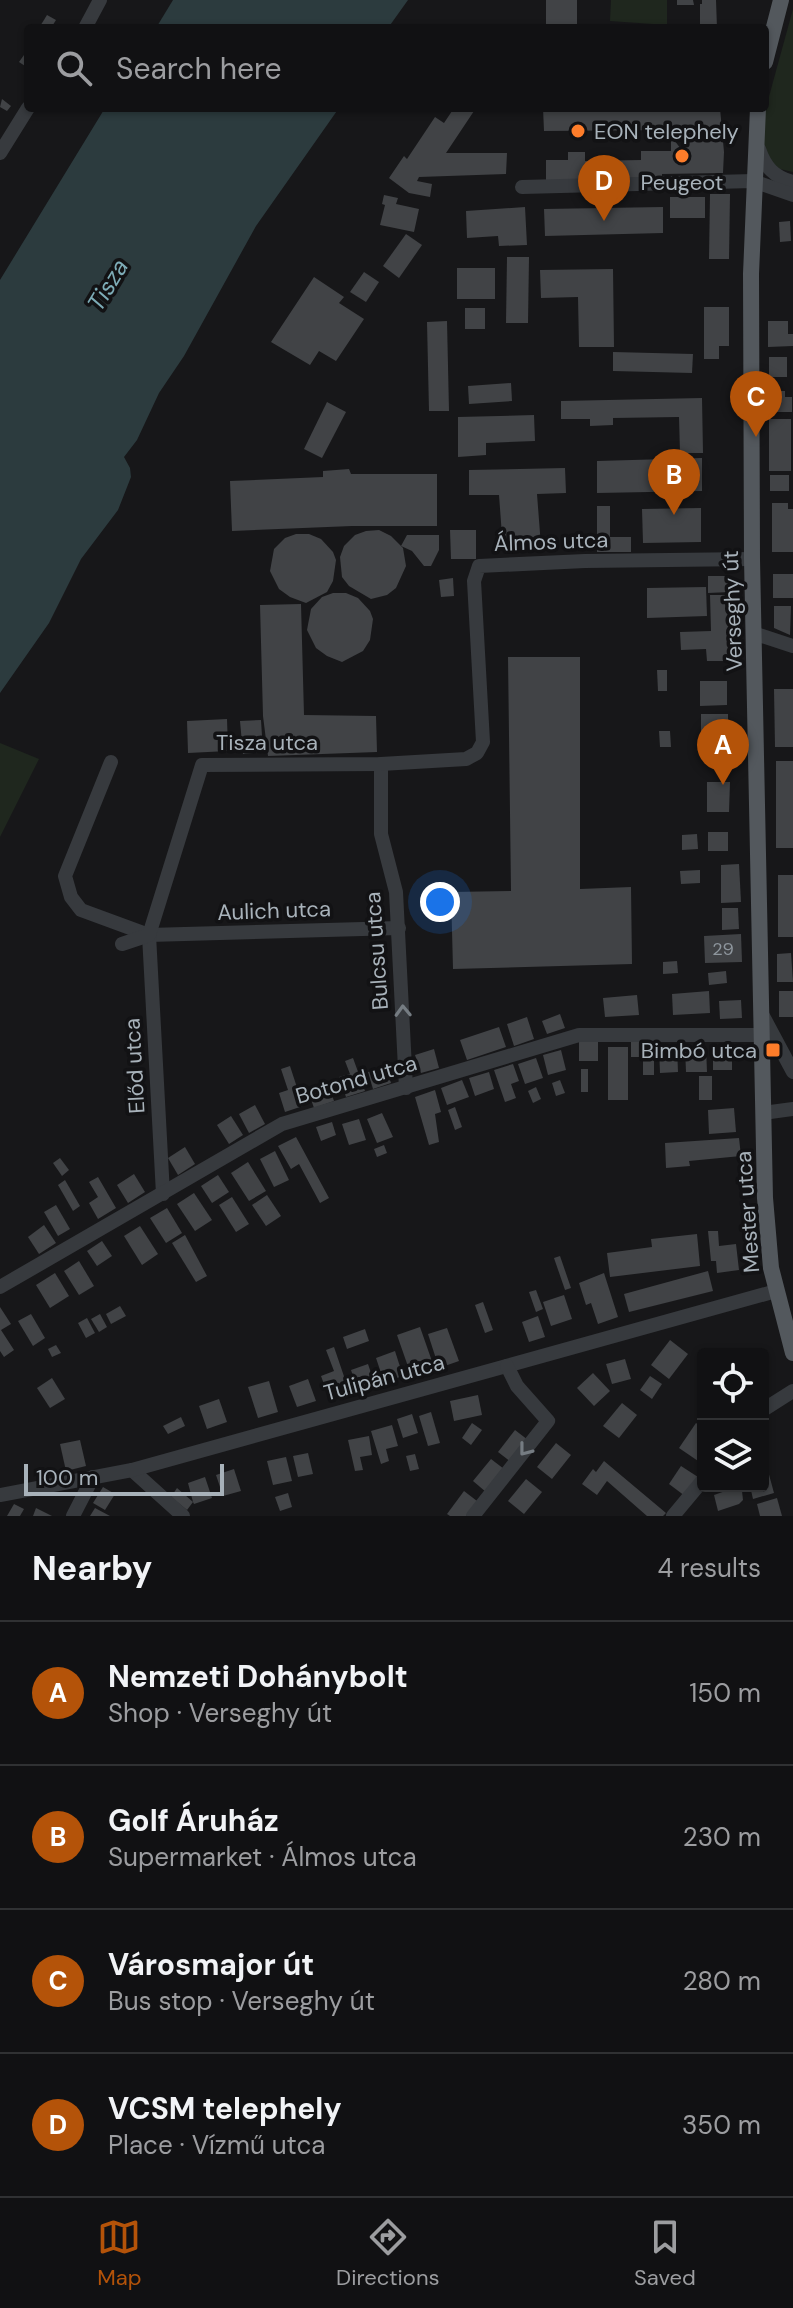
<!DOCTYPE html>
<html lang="en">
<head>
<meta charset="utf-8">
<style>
	body { margin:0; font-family:"DM Sans",sans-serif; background:#1e1f21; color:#f1f3f6 }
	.controls { position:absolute; right:24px; bottom:24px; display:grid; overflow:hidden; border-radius:8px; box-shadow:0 2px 6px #0004 }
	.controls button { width:72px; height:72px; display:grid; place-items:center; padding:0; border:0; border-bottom:2px solid #303133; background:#111113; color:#f1f3f6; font:40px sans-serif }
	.scale { position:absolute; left:24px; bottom:20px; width:200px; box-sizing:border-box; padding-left:8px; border:4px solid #a8b2ba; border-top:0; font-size:22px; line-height:28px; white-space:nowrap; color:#a8b2ba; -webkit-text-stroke:6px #121214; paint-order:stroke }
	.you { position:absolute; left:440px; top:902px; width:28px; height:28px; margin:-20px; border:6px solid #fff; border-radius:50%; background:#1a73e8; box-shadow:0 0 0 12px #1a73e833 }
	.badge { display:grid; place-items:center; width:52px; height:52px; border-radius:50%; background:#b45309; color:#fff; font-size:26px; font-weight:700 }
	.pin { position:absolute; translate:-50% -66px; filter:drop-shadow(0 2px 4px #0008) }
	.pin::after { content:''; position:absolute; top:42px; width:28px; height:24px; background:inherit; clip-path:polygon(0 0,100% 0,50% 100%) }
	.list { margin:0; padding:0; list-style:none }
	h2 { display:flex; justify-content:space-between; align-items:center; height:104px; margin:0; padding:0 32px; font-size:34px }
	h2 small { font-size:26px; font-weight:400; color:#9c9da0 }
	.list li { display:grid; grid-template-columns:52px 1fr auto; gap:24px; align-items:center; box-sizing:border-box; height:144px; padding:0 32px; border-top:2px solid #303133 }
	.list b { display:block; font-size:30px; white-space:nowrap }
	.list p { margin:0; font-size:26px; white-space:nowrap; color:#9c9da0 }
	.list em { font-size:26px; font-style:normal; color:#9c9da0 }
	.icon { flex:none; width:44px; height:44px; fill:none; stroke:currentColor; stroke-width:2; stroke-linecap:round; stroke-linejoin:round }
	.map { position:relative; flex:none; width:793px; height:1516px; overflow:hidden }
	.search { position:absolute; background:#111113; box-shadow:0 2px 6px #0004; left:24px; right:24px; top:24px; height:88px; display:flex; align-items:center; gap:20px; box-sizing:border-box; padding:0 28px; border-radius:8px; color:#9c9da0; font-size:30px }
	.sheet { height:680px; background:#111113 }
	nav { display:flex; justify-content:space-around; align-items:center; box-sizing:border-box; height:112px; border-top:2px solid #303133; background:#111113; font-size:22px; color:#9c9da0 }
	nav a { display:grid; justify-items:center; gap:4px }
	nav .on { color:#b45309 }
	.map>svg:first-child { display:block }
	.green { fill:#1f271e }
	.water { fill:#2c3b3e }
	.building { fill:#414346 }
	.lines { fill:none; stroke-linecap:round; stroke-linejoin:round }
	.minor { stroke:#373a3e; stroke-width:14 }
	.major { stroke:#53585d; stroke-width:16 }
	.oneway { stroke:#757c82 }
	.poi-dot { fill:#fe7d2a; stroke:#121214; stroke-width:3 }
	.labels { text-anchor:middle; stroke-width:7; stroke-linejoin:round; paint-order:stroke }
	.number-label { font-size:18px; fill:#8e969d }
	.poi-label { font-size:22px; fill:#a8b2ba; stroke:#121214; text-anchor:start }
	.street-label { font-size:22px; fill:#a8b2ba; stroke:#121214 }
	.water-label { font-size:24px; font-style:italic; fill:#7dacb7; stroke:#121214 }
</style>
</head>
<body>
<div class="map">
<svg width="793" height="1516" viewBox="0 0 793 1516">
	<rect width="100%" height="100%" fill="#171719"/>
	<g class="green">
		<polygon points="611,0 667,0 667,25 610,21"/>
		<polygon points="793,9 793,172 780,169 767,159 759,133"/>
		<polygon points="0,743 39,759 0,837"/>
	</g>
	<g class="water">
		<polygon points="173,0 408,0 388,28 156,28"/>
		<polygon points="105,108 339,108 256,226 184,356 159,393 137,440 124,457 130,468 131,477 118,510 81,559 49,623 0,693 0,280"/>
	</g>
	<g class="building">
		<rect x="546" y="0" width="31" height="28"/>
		<polygon points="677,0 693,0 694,5 677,5"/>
		<polygon points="702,0 716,0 717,28 700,28 700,4 702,4"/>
		<polygon points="47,15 56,20 51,28 39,28"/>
		<polygon points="24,55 28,58 28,68 19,62"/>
		<polygon points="2,99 11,106 7,111 0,107"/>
		<polygon points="454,108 476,108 446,153 507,153 506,174 419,177 417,181 432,184 430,197 409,193 389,178 404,156 407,159 435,117 444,123"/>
		<polygon points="543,108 720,108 724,152 723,173 662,174 662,180 546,182 546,160 568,160 568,152 585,152 585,161 641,160 641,151 671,151 671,136 684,153 679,130 544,131"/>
		<polygon points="710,194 730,194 729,259 709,259"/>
		<polygon points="384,195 398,198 396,204 419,209 414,232 380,225 385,205 382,204"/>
		<rect x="670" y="197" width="35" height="21"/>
		<polygon points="525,207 527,245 499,246 498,236 467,238 466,211"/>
		<polygon points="663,207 663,233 545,236 544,209"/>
		<polygon points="790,221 791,241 780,242 779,222"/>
		<polygon points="406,234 422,245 399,278 383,266"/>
		<polygon points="507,257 529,257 528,323 506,323"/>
		<rect x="457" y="268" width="38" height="31"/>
		<polygon points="613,269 614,347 579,347 578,297 541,298 540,270"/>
		<polygon points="364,272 379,282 366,302 350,292"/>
		<polygon points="314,277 344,297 339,303 364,319 336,361 319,351 310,365 271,342"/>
		<polygon points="704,307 729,307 729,346 719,346 719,359 704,359"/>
		<rect x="465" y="308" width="20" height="21"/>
		<polygon points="447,321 449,411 429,411 427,322"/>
		<polygon points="768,321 788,321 788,334 793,334 793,346 768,347"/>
		<polygon points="613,352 693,354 692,373 613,371"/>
		<rect x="769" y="357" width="18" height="20"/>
		<polygon points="511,383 512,401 469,404 468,386"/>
		<polygon points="770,391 785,391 785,397 792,397 792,412 770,412"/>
		<polygon points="702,398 703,453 680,453 679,417 613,418 613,425 590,426 590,419 561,419 561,401"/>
		<polygon points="327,402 346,412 322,458 304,449"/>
		<polygon points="534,415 535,441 486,443 486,455 458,457 458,417"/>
		<rect x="769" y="419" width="22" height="52"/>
		<polygon points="702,458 702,491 597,493 597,461"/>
		<polygon points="565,468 566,493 537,494 541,546 503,549 499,495 469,495 469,470"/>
		<polygon points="349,469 351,474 437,474 437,526 352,526 232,531 230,481 323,477 323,471"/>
		<rect x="770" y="475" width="19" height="16"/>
		<polygon points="772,503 788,503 788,509 793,509 793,552 772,552"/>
		<polygon points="597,506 610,506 610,537 631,537 631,552 597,552"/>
		<polygon points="701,508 701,542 643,543 642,509"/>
		<polygon points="379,530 391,536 403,548 406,566 396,588 387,595 371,599 349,586 342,577 340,557 344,546 355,535 366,531"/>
		<polygon points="450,530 476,530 476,559 451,559"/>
		<polygon points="296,534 309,534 321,539 333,552 336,560 333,581 327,592 306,603 290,597 279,589 270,571 274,549 285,538"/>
		<polygon points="407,535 439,535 439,550 431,566 424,566 412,551 401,546"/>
		<rect x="773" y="574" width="20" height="24"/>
		<polygon points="708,576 730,576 730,592 708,593"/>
		<polygon points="453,578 454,596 441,597 439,580"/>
		<polygon points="706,587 707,616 647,618 647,588"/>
		<polygon points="333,593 346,593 358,598 370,611 373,619 370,640 363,651 342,662 327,656 316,648 307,630 311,609 322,597"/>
		<polygon points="710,595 736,595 737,661 707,661 706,649 681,650 680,632 711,631"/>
		<polygon points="301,604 304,715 376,716 377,752 268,756 263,716 260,605"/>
		<polygon points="774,606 791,606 790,635 774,628"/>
		<polygon points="508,657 580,657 580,889 631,887 632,964 453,969 451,892 511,891"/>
		<polygon points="657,670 667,670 667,691 658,691"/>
		<polygon points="700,681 727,681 727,705 700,706"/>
		<polygon points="774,689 793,689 793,747 775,747"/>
		<rect x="701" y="714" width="27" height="30"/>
		<polygon points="227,719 228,751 188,753 187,721"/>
		<polygon points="261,720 263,752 243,754 240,721"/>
		<polygon points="659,731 670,731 671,747 660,747"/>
		<rect x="776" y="761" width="17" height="87"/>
		<polygon points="707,782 730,782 729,812 707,812"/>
		<rect x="708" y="832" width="20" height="19"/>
		<polygon points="697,834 698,849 682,850 682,835"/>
		<polygon points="739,864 741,902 721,903 721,865"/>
		<polygon points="700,870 700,883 681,884 680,871"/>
		<rect x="778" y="875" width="15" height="62"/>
		<polygon points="722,908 738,908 739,929 722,930"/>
		<polygon points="741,934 742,962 705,963 704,936"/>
		<polygon points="791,953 793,982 777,982 777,954"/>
		<polygon points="677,961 678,973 663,974 663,962"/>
		<polygon points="726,971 727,983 709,985 708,973"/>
		<polygon points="709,991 710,1013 673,1015 672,994"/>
		<rect x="779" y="991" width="14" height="26"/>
		<polygon points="637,995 639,1015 605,1017 603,998"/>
		<polygon points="741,1000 742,1018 720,1019 719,1001"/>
		<polygon points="560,1014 565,1028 547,1034 542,1021"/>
		<polygon points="527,1017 534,1039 514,1046 507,1024"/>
		<polygon points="499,1027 506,1047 467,1060 460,1040"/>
		<rect x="579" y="1042" width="19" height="19"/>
		<polygon points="631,1042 654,1042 654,1075 643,1075 643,1057 631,1057"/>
		<rect x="608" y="1047" width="20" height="53"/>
		<polygon points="659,1047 677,1047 678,1072 660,1073"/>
		<polygon points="706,1047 707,1072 686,1072 685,1048"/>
		<polygon points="732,1048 732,1070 713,1070 713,1049"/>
		<polygon points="434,1049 439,1068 421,1073 415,1055"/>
		<polygon points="561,1050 566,1070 548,1075 543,1055"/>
		<polygon points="353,1058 365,1091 346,1097 339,1077 350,1074 345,1061"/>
		<polygon points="536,1058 543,1078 525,1084 518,1064"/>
		<polygon points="513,1064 519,1081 511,1084 516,1098 505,1102 494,1070"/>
		<polygon points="290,1066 303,1106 285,1112 279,1093 288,1090 281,1069"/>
		<polygon points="386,1067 391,1083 373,1089 368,1072"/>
		<rect x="581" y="1069" width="7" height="23"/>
		<polygon points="489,1072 494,1089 475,1096 469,1078"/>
		<rect x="699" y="1076" width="13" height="24"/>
		<polygon points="462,1080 469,1097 447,1105 441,1088"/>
		<polygon points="560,1080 565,1093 556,1096 552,1083"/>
		<polygon points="327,1081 334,1101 314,1108 307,1088"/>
		<polygon points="536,1087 541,1099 533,1103 528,1091"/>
		<polygon points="435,1090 441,1112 435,1114 439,1142 429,1145 415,1097"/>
		<polygon points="255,1105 265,1124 249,1133 239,1114"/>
		<polygon points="455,1107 462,1127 455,1130 448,1110"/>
		<polygon points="734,1108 736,1132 709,1134 708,1110"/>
		<polygon points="382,1113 393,1137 377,1143 367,1119"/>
		<polygon points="231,1116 243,1135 229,1144 217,1125"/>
		<polygon points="359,1119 366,1140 349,1145 342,1124"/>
		<polygon points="332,1122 336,1135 321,1141 316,1127"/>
		<polygon points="296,1137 329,1198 320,1203 299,1164 291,1169 278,1146"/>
		<polygon points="739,1138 741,1156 689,1161 690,1166 666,1168 665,1143"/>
		<polygon points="384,1145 387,1153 377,1157 374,1149"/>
		<polygon points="185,1147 195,1164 178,1175 168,1158"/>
		<polygon points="275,1151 289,1180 274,1187 260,1159"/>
		<polygon points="60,1158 69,1170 62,1176 53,1163"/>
		<polygon points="248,1162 266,1191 249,1201 231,1173"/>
		<polygon points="134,1174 145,1192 128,1203 117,1185"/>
		<polygon points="218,1175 229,1192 212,1203 201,1186"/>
		<polygon points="98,1177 116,1208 98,1219 89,1203 98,1197 89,1182"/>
		<polygon points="65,1180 80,1206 73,1211 58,1185"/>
		<polygon points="194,1193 212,1220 195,1231 177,1204"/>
		<polygon points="267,1195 281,1216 266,1226 252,1205"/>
		<polygon points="232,1197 249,1224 236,1232 219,1205"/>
		<polygon points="56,1205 70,1229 58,1236 44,1212"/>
		<polygon points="167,1208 182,1233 166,1243 150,1218"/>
		<polygon points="44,1225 56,1243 39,1254 28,1237"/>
		<polygon points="140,1226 158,1254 142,1265 124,1236"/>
		<polygon points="708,1231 718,1231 719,1246 736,1244 739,1270 717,1273 716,1261 711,1261"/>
		<polygon points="697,1234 700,1266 610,1277 607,1253 652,1247 651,1239"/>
		<polygon points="185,1235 207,1276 196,1282 172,1243"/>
		<polygon points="102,1241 112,1256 97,1266 87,1251"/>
		<polygon points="560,1256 571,1288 565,1290 554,1258"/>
		<polygon points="79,1261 94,1286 79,1295 64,1271"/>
		<polygon points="708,1271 713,1291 629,1312 624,1294"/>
		<polygon points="55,1273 69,1296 50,1308 36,1285"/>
		<polygon points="604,1273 618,1317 598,1324 591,1303 586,1305 579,1283"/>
		<polygon points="536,1290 543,1309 536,1312 529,1292"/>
		<polygon points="564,1295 572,1319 551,1326 543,1302"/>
		<polygon points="483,1302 493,1330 485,1333 475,1305"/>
		<polygon points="120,1306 126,1316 111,1324 106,1314"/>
		<polygon points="0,1307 11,1324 1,1330 14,1350 4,1357 0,1351"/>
		<polygon points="31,1314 45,1338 33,1346 18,1321"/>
		<polygon points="100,1314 107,1327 99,1332 91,1319"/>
		<polygon points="538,1316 545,1337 529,1342 522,1322"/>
		<polygon points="87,1318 95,1333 86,1338 78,1323"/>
		<polygon points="420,1327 434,1367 411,1375 397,1335"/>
		<polygon points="447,1328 459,1361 439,1368 428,1334"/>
		<polygon points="365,1329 369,1341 347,1349 343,1337"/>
		<polygon points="670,1340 688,1354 669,1379 651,1365"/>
		<polygon points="56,1345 61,1353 52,1357 48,1349"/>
		<polygon points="334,1347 349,1391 329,1398 321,1376 334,1371 326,1350"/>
		<polygon points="395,1351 403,1376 384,1382 376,1358"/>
		<polygon points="625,1359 631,1379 612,1384 606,1364"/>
		<polygon points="368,1364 375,1385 358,1391 351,1370"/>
		<polygon points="593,1373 610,1391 594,1406 577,1388"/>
		<polygon points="650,1376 662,1384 652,1399 640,1390"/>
		<polygon points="52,1378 65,1399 50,1408 37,1388"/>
		<polygon points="308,1379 316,1401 297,1407 289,1386"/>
		<polygon points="269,1381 278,1412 258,1418 248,1387"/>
		<polygon points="478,1395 482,1415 454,1421 450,1401"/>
		<polygon points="219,1399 227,1422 207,1429 199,1406"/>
		<polygon points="622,1403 637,1415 619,1438 603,1426"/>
		<polygon points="431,1412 440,1443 428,1446 419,1416"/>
		<polygon points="412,1414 418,1433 403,1438 397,1419"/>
		<polygon points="181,1417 185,1426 168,1434 163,1426"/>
		<polygon points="472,1423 482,1430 471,1445 462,1438"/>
		<polygon points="696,1423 703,1428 703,1460 701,1463 679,1448"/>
		<polygon points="392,1425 398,1446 386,1449 389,1461 381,1464 371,1431"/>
		<polygon points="515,1430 528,1440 511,1462 498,1452"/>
		<polygon points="369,1436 372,1455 360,1457 363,1470 355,1471 348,1440"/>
		<polygon points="80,1440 86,1466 66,1471 60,1444"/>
		<polygon points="556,1443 571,1455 552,1479 537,1467"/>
		<polygon points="308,1453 313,1474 298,1477 293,1456"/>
		<polygon points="415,1454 419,1469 410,1471 406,1456"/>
		<polygon points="764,1456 774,1493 753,1499 750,1486 763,1486"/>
		<polygon points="286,1457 292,1481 273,1485 267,1461"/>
		<polygon points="491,1459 504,1469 486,1492 473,1481"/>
		<polygon points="604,1461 666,1513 663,1516 647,1516 607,1481 597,1495 582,1484 593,1469 596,1472"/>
		<polygon points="681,1466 698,1477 685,1496 669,1484"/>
		<polygon points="234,1469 241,1491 223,1496 216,1475"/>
		<polygon points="205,1477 212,1498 194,1504 193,1502 187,1510 171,1497 177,1488 193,1502 188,1483"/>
		<polygon points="526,1479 542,1492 524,1514 508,1501"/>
		<polygon points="103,1487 115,1494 105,1510 93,1503"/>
		<polygon points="734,1488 742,1491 743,1500 739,1504 718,1511 714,1495"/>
		<polygon points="464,1491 477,1501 466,1516 450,1516 447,1514"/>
		<polygon points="288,1493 292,1507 280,1511 275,1497"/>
		<polygon points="777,1498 782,1516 760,1516 757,1504"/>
		<polygon points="14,1504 24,1509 20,1516 7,1516"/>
		<polygon points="36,1508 52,1516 33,1516"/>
		<polygon points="95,1508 110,1516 90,1516"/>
	</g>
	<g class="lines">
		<g class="minor">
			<polyline points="85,28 100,0"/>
			<path d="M759,149C765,167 774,177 793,182"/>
			<polyline points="0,153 28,108"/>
			<polyline points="522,187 753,181 793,195"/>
			<polyline points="756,634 793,646"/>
			<polyline points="111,762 65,876 71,897 81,910 149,935 399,928"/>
			<polyline points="381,764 381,834 396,892 406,1088"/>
			<polyline points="149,935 163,1194"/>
			<polyline points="122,944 149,935 202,765 381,764 466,759 477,753 483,742 474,581 479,566 585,561 752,559"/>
			<polyline points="763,1016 793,1072"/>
			<polyline points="763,1113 793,1109"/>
			<polyline points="0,1287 282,1124 579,1035 762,1035"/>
			<polyline points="763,1410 793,1391"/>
			<polyline points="132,1470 183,1516"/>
			<polyline points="0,1495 132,1470 776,1291"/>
			<polyline points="73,1516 93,1477"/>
			<polyline points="473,1516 548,1421 517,1386 507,1366"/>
			<polyline points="673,1516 703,1480"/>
		</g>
		<g class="major">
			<polyline points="765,62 781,0"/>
			<polyline points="758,108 751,274 752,559 765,1198 771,1268 793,1353"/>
		</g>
	</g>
	<defs><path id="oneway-chevron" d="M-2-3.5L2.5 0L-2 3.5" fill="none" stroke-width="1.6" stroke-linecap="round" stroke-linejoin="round" transform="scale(2)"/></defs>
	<g class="oneway">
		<use href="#oneway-chevron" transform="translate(403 1011) rotate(-92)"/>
		<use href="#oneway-chevron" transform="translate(525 1450) rotate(128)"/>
	</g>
	<g class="poi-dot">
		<circle cx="578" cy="131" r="8"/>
		<circle cx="682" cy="156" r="8"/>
		<rect x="765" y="1042" width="16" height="16" rx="4"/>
	</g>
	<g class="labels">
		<g class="number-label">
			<text x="723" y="955">29</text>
		</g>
		<g class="poi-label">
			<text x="594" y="139">EON telephely</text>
			<text x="682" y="190" text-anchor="middle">Peugeot</text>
			<text x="757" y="1058" text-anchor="end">Bimbó utca</text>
		</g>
		<g class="street-label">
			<text transform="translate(551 541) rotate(-2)" y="8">Álmos utca</text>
			<text transform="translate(732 611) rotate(-92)" y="8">Verseghy út</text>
			<text x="267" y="750">Tisza utca</text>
			<text transform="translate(274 910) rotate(-2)" y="8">Aulich utca</text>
			<text transform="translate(376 951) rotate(-94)" y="8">Bulcsu utca</text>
			<text transform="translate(134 1066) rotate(-93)" y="8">Előd utca</text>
			<text transform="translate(356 1079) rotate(-16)" y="8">Botond utca</text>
			<text transform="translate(747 1212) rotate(-94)" y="8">Mester utca</text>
			<text transform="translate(384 1377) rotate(-15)" y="8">Tulipán utca</text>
		</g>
		<g class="water-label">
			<text transform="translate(108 285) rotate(-59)" y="8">Tisza</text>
		</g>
	</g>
</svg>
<div class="controls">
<button><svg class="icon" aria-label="locate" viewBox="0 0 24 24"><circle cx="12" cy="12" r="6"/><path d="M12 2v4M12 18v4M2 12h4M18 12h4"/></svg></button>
<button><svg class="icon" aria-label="layers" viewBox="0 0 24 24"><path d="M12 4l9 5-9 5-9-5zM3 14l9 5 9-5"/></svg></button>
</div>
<div class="scale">100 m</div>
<div class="you"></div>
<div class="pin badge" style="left:723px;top:785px">A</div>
<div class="pin badge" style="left:674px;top:515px">B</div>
<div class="pin badge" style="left:756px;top:437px">C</div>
<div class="pin badge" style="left:604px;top:221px">D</div>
<div class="search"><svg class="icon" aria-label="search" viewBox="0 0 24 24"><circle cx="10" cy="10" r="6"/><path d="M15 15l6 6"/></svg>Search here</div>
</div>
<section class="sheet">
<h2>Nearby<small>4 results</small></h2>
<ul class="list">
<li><span class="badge">A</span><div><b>Nemzeti Dohánybolt</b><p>Shop · Verseghy út</p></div><em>150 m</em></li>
<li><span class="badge">B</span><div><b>Golf Áruház</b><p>Supermarket · Álmos utca</p></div><em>230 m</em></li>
<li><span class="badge">C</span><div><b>Városmajor út</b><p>Bus stop · Verseghy út</p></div><em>280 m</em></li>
<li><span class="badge">D</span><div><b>VCSM telephely</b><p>Place · Vízmű utca</p></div><em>350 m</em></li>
</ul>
</section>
<nav>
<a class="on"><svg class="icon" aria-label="map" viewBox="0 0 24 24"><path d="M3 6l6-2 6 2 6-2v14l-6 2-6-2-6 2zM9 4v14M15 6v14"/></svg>Map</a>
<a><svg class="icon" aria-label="directions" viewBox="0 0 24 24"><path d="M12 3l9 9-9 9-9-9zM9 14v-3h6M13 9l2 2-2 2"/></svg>Directions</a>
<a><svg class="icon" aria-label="saved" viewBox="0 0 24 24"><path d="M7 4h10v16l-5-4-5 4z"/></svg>Saved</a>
</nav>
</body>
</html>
